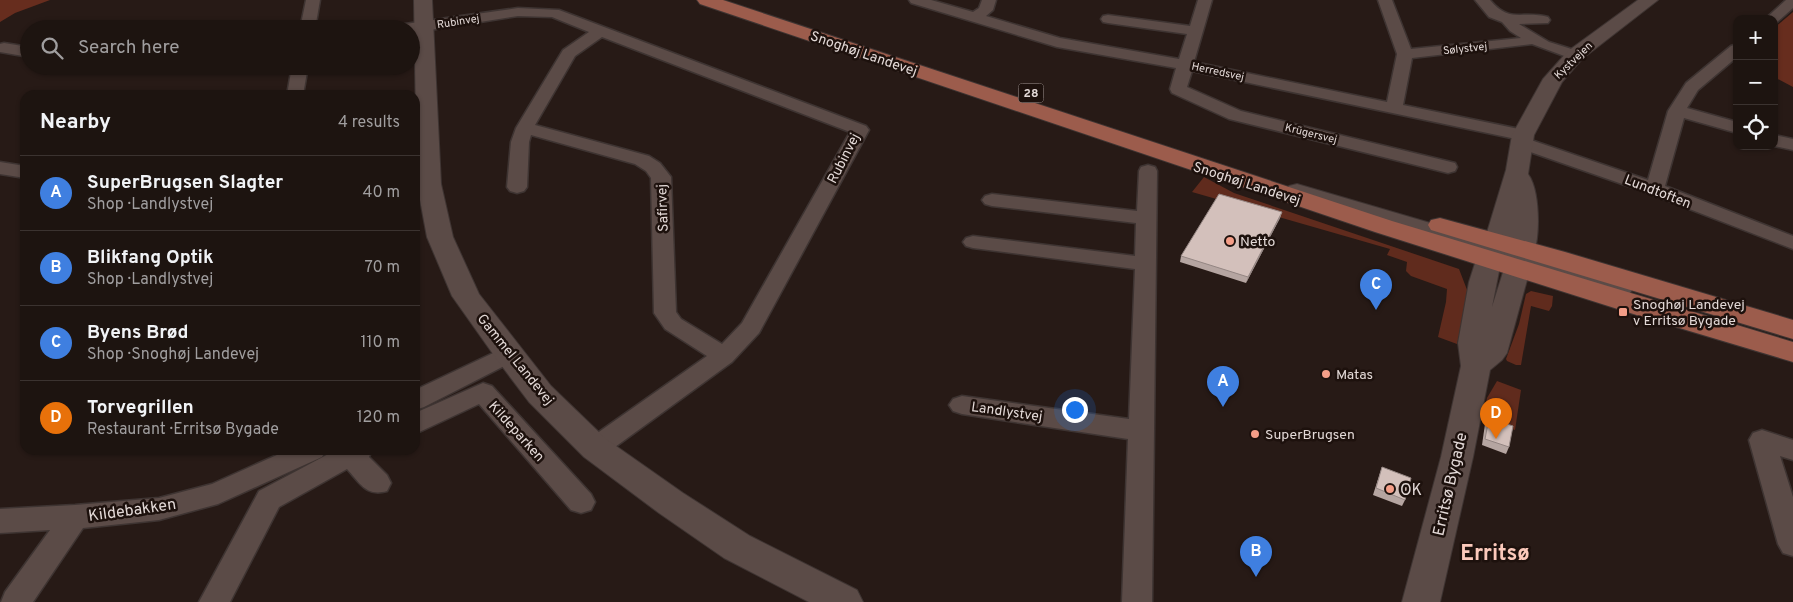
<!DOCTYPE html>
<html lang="en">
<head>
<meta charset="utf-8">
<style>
	body { margin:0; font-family:Overpass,sans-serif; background:#251d19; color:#f1f3f6 }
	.controls { position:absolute; right:15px; top:15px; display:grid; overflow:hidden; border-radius:10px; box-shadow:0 1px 4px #0004 }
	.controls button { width:45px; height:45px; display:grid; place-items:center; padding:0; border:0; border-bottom:1px solid #3b3330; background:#1d1410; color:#f1f3f6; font:25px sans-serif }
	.you { position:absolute; left:1074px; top:409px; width:18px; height:18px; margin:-12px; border:4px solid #fff; border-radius:50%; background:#1a73e8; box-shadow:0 0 0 8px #1a73e833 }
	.badge { display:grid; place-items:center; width:32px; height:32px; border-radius:50%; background:#1a73e8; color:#fff; font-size:16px; font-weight:700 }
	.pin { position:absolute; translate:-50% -41px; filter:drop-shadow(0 1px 2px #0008) }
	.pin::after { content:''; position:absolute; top:26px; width:18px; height:15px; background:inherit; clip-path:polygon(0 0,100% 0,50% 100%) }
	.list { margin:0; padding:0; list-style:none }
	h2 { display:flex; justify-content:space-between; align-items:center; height:65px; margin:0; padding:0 20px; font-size:21px }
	h2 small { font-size:16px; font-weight:400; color:#a09e9f }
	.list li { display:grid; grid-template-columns:32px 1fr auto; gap:15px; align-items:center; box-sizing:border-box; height:75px; padding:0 20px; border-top:1px solid #3b3330 }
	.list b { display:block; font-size:19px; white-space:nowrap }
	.list p { margin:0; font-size:16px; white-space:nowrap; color:#a09e9f }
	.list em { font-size:16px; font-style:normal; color:#a09e9f }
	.icon { flex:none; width:28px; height:28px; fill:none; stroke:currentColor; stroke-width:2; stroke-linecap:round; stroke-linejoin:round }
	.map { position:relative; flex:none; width:1793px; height:602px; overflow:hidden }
	.search { position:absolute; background:#1d1410; box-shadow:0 1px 4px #0004; left:20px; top:20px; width:400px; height:55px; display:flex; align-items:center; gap:12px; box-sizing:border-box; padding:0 18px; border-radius:28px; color:#a09e9f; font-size:19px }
	.panel { position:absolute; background:#1d1410; box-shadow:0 1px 4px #0004; left:20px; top:90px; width:400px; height:365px; border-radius:15px }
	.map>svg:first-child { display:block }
	.green { fill:#602b1d }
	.forest { fill:#672d1e }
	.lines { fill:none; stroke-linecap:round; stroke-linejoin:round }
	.street-casing { stroke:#3e3432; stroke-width:3 }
	.secondary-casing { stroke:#3e3432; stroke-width:2 }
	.primary-casing { stroke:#3e3432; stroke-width:2 }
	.street { fill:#5b4b47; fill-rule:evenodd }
	.secondary { fill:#5b4b47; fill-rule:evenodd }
	.primary { fill:#9c5c4c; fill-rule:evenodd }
	.wall { fill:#b5a5a1 }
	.shaded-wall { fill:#948683 }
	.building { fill:#d3c0bb; stroke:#948683 }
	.poi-dot { fill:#f49e88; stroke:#1d110d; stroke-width:2 }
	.labels { text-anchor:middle; stroke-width:5; stroke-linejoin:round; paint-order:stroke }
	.far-street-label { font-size:11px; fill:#e3d9d7; stroke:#1d110d }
	.shield { fill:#1d110d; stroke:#a89d9a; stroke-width:1 }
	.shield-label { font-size:12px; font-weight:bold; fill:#e3d9d7 }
	.street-label { font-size:14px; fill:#e3d9d7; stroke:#1d110d }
	.poi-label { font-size:14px; fill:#e3d9d7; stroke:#1d110d; text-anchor:start }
	.near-street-label { font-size:16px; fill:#e3d9d7; stroke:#1d110d }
	.near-poi-label { font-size:16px; fill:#e3d9d7; stroke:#1d110d; text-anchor:start }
	.near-district-label { font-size:22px; font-weight:bold; fill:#fbc9bb; stroke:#1d110d }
</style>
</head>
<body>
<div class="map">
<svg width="1793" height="602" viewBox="0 0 1793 602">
	<rect width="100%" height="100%" fill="#271a16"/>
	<g class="green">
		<polygon points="1204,177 1234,193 1459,269 1469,295 1457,344 1438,337 1446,302 1447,289 1411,276 1406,271 1407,262 1387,255 1390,249 1192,192"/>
		<polygon points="1531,291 1553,296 1552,306 1549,311 1531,306 1521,365 1516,365 1507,361 1506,359 1519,324 1526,294"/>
		<polygon points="1497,381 1521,390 1515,430 1483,419 1487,398"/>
	</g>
	<g class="forest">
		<polygon points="0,0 50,0 15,13 0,22"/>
		<polygon points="1793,12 1793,87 1774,77 1774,28"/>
	</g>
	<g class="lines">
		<g class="street-casing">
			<g id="street">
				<polygon points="306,0 320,0 315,29 300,29"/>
				<path d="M909,0H931L973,12L979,8L982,0H996L993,10L986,16L1060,38L1179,59L1187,34L1108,23L1103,22L1101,19L1103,16L1108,15L1190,26L1198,0H1212L1194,62L1387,102L1397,54L1378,0H1392L1411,49L1521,38L1510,31L1502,22L1489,17L1475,0H1490C1510,24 1522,10 1548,17L1550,20L1548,23L1519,24L1549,42L1581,52L1583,55L1581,58L1575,60L1532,44L1412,58L1403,105L1529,131L1532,135L1528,139L1648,180L1668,111L1686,83L1731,46L1737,44V57L1698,90L1687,108L1737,122V133L1684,118L1665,186L1793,236V249L1648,193L1516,147L1513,143L1516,139L1192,71L1187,87L1241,111L1455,163L1457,167L1455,171L1448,173L1229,119L1172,93L1170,89L1176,68L1057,47L911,3Z"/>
				<polygon points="1786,0 1793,0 1793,8 1777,22 1774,23 1774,19 1765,19"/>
				<path d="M518,8L559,10L866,126L869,130L759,333L732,362L604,455L595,458L586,455L582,448L586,441L707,356L665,329L654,313L651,178L646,171L635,164L531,135L529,142L527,187L524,191L517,193L510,191L507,187L511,142L516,128L563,50L589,32L552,17L518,16L411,33V29H398L400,26L405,24ZM602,37L850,132L742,323L722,344L681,319L676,312L671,177L660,163L649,156L535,125L575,56Z"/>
				<polygon points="4,43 29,47 29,57 0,52 0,44"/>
				<polygon points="292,66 308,66 303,95 287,95"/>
				<polygon points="1774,135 1793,139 1793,150 1774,146"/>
				<polygon points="0,162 25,166 25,178 0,174"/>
				<polygon points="1148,165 1155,167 1157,171 1152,602 1122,602 1128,439 962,414 953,411 949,405 953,399 962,396 1129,419 1135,269 973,248 966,246 963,242 966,238 973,236 1135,256 1136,223 992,206 985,204 982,200 985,196 992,194 1137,211 1139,171 1141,167"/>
				<polygon points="508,346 516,348 520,354 516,360 424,407 415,410 415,390"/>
				<polygon points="483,383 492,386 591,494 595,502 591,510 581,513 571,510 479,404 415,434 415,413"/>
				<polygon points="1762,430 1793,440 1793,460 1780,456 1793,497 1793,556 1783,553 1778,544 1749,440 1753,433"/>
				<polygon points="288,450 326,450 322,457 218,504 159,520 83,528 33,602 1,602 5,592 50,530 0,533 0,509 75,505 159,498 212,484"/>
				<path d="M333,450H372L369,457L387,475L391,483L387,491C366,497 360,483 347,469L279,507L230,602H199L259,491L334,451Z"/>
			</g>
		</g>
		<g class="secondary-casing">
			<g id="secondary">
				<polygon points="414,0 432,0 441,184 453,237 479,294 551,386 606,439 683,493 750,536 857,590 863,602 809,602 724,558 659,513 584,457 529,402 498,361 452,296 427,237 417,184"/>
				<path d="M1638,0H1658L1582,59L1562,82L1534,135L1528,174C1540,190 1540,234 1534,253L1630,281L1634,287L1630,293L1620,296L1530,269L1507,353L1502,360L1490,370L1473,457L1440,602H1402L1441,457L1461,366L1458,343L1469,282L1478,254L1289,196L1285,191L1289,186L1297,184L1485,239L1506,170L1512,135L1543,79L1568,51ZM1500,266H1505L1492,307Z"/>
			</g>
		</g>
		<g class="primary-casing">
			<g id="primary">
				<polygon points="697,0 723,0 1392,221 1793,342 1793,362 1646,318 1375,232 700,4"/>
				<polygon points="1440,218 1565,252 1793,320 1793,339 1431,230 1428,225 1431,220"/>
			</g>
		</g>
		<use href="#street" class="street"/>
		<use href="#secondary" class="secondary"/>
		<use href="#primary" class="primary"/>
	</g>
	<g class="wall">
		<polygon points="1282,212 1280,218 1246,283 1180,262 1181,256"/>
		<polygon points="1489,418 1509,447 1506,454 1482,445 1485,424"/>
		<polygon points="1382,467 1405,500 1402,506 1373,495 1380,473"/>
	</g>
	<polygon class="shaded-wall" points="1282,212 1280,218 1246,283 1248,277"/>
	<g class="building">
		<polygon points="1219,194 1282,212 1248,277 1181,256"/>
		<polygon points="1489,418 1513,426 1509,447 1485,439"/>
		<polygon points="1382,467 1411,478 1405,500 1376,488"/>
	</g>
	<g class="poi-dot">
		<circle cx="1230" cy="241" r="5"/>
		<rect x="1618" y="307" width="10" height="10" rx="2.5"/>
		<circle cx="1326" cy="374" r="5"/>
		<circle cx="1255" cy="434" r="5"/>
		<circle cx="1390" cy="489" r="5"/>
	</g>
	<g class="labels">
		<g class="far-street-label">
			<text transform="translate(458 21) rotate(-9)" y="4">Rubinvej</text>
			<text transform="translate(1465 48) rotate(-6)" y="4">Sølystvej</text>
			<text transform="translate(1573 60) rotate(-44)" y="4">Kystvejen</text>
			<text transform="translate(1218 71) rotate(12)" y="4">Herredsvej</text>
			<text transform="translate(1311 133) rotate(14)" y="4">Krügersvej</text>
		</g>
		<rect class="shield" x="1018.5" y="83.5" width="25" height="19" rx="4"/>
		<g class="shield-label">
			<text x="1031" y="97">28</text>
		</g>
		<g class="street-label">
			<text transform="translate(864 53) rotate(19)" y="5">Snoghøj Landevej</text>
			<text transform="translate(843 158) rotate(-63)" y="5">Rubinvej</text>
			<text transform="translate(1247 183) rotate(18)" y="5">Snoghøj Landevej</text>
			<text transform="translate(1658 191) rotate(21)" y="5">Lundtoften</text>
			<text transform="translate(662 208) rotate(-92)" y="5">Safirvej</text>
			<text transform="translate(516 359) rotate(51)" y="5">Gammel Landevej</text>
			<text transform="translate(1007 411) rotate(8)" y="5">Landlystvej</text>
			<text transform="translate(517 431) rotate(48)" y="5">Kildeparken</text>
		</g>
		<g class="poi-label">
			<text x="1240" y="246">Netto</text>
			<text x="1633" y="309">Snoghøj Landevej<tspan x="1633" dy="16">v Erritsø Bygade</tspan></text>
			<text x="1336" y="379">Matas</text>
			<text x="1265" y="439">SuperBrugsen</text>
		</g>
		<g class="near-street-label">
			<text transform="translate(1449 484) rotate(-77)" y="6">Erritsø Bygade</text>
			<text transform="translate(132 509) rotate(-8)" y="6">Kildebakken</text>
		</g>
		<g class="near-poi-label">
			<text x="1400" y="495">OK</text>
		</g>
		<g class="near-district-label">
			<text x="1495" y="560">Erritsø</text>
		</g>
	</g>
</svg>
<div class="controls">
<button>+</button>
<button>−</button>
<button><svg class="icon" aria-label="locate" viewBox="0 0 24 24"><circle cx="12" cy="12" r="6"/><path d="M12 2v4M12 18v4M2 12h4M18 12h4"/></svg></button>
</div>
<div class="you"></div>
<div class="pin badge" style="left:1223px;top:407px;background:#3f7fe0">A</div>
<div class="pin badge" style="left:1256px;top:577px;background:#3f7fe0">B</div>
<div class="pin badge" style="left:1376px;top:310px;background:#3f7fe0">C</div>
<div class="pin badge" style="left:1496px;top:439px;background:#e8710a">D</div>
<div class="search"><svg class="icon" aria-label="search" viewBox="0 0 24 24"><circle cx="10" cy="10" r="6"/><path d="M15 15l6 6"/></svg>Search here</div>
<section class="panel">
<h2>Nearby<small>4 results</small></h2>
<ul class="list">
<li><span class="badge" style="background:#3f7fe0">A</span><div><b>SuperBrugsen Slagter</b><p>Shop · Landlystvej</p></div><em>40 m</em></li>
<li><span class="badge" style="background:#3f7fe0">B</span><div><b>Blikfang Optik</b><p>Shop · Landlystvej</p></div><em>70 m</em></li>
<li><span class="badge" style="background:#3f7fe0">C</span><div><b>Byens Brød</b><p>Shop · Snoghøj Landevej</p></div><em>110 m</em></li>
<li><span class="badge" style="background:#e8710a">D</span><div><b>Torvegrillen</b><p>Restaurant · Erritsø Bygade</p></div><em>120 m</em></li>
</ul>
</section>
</div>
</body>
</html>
